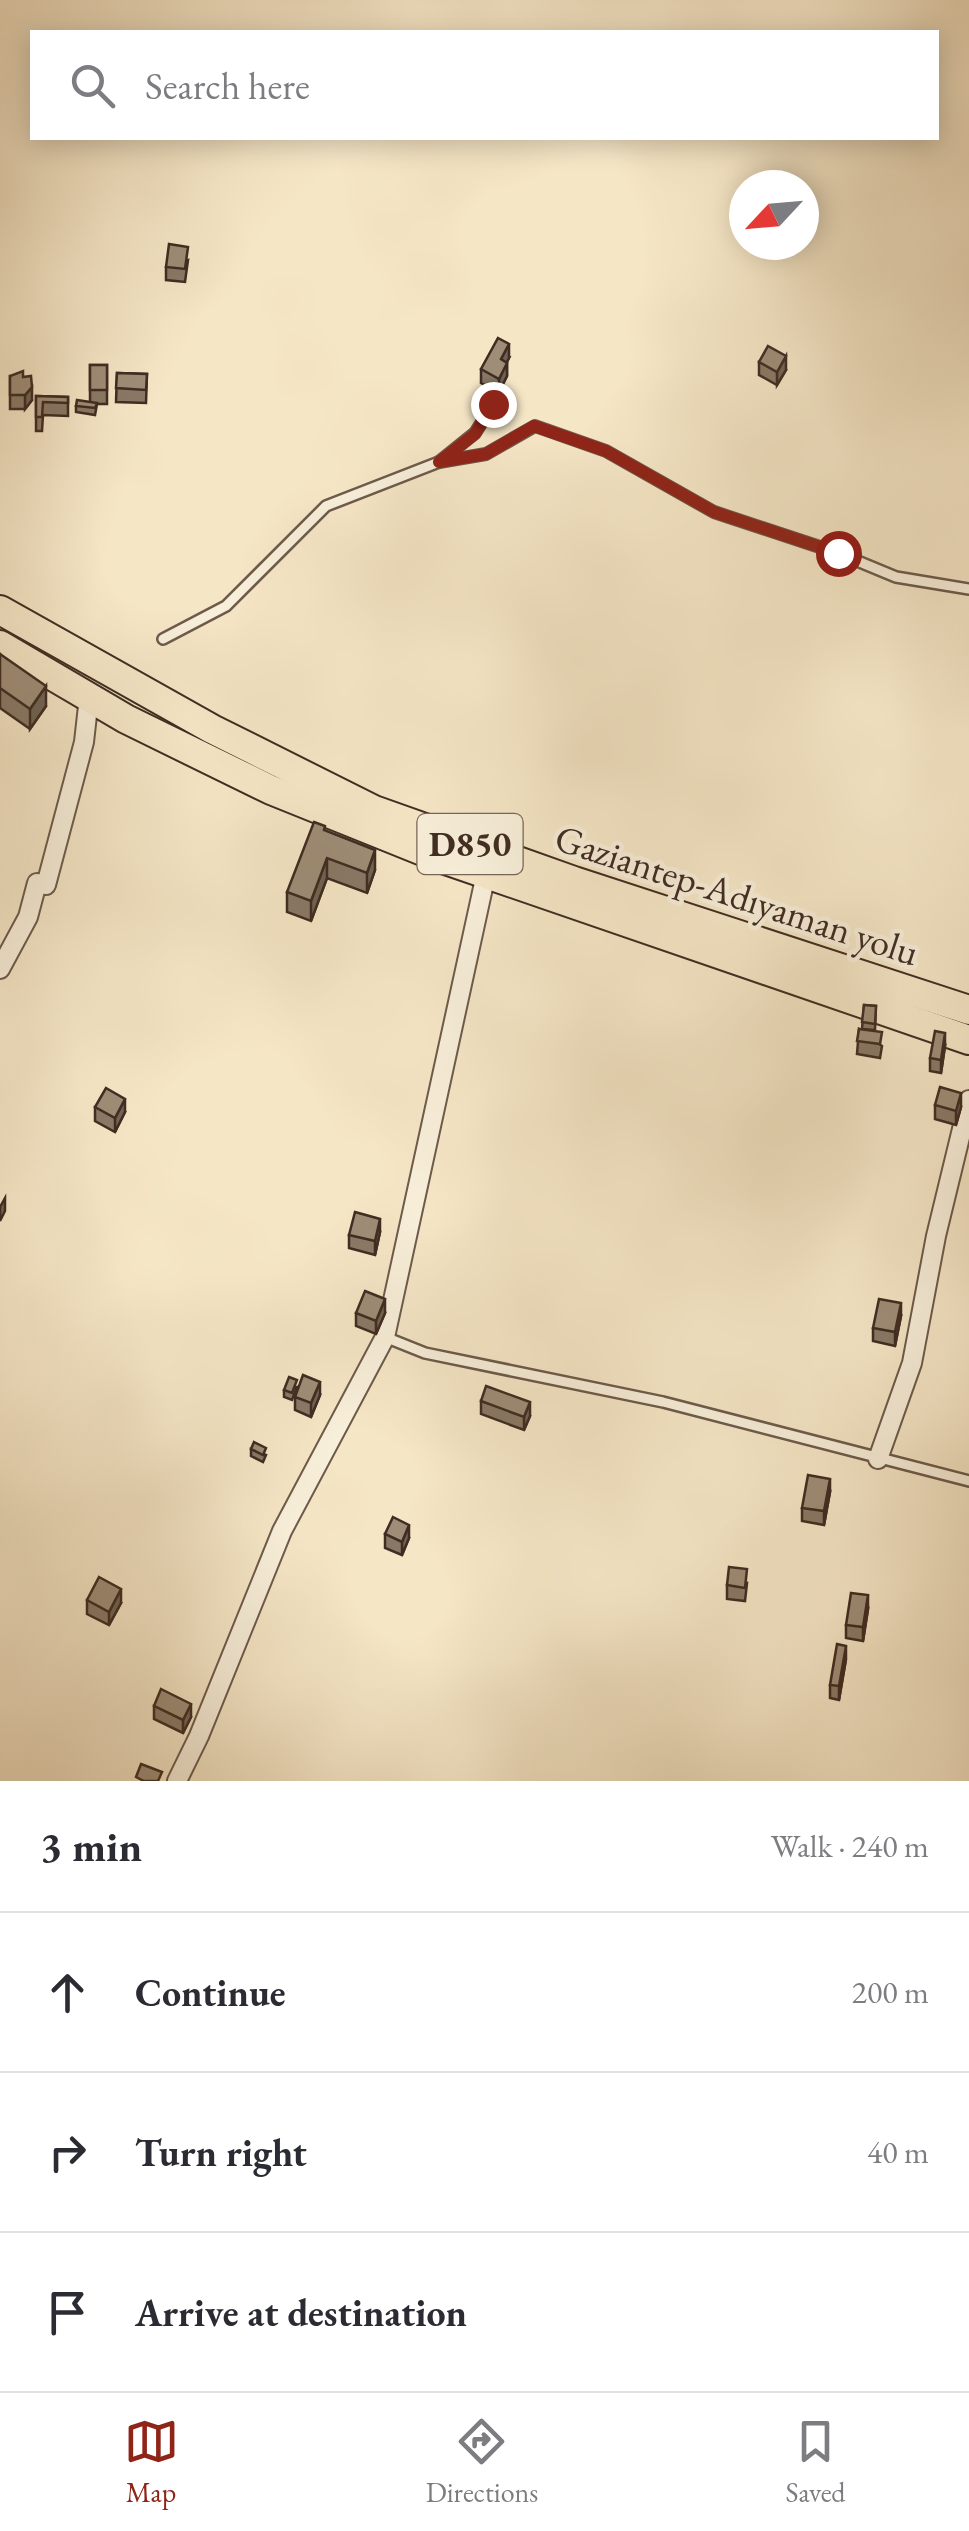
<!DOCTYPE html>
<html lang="en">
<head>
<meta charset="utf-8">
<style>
	body { margin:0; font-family:"EB Garamond",serif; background:#f2f2f3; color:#2b2b33 }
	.compass { position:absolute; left:729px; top:170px; width:90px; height:90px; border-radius:50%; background:#fff; box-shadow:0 5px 25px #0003; rotate:244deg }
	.stop { position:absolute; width:30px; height:30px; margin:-22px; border:8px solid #8f2418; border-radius:50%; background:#fff }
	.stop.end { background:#8f2418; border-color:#fff; box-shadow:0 2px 10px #0008 }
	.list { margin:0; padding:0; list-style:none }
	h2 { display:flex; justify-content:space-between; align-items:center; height:130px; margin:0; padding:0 40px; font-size:42px }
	h2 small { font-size:32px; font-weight:400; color:#7c7c81 }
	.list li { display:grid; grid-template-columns:65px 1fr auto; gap:30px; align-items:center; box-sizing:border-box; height:160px; padding:0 40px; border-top:2px solid #e1e1e2 }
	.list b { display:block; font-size:38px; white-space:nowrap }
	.list em { font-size:32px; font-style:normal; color:#7c7c81 }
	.icon { flex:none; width:55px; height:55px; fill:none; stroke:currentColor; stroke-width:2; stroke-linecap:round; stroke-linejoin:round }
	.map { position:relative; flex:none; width:969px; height:1781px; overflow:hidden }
	.search { position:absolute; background:#fff; box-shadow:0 5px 25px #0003; left:30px; right:30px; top:30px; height:110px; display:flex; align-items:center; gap:25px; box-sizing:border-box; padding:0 35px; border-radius:0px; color:#7c7c81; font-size:38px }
	.sheet { height:610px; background:#fff }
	nav { display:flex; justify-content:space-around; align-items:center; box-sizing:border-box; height:140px; border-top:2px solid #e1e1e2; background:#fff; font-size:28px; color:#7c7c81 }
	nav a { display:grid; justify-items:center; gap:5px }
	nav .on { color:#8f2418 }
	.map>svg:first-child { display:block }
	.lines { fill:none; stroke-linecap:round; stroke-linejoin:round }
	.service-casing { stroke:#6d5a4b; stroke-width:14 }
	.minor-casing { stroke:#6d5a4b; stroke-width:22 }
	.trunk-casing { stroke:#402c22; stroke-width:32 }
	.service { stroke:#f8efda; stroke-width:9 }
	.minor { stroke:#f8efda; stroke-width:18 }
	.trunk { stroke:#f5e6c6; stroke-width:28 }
	.wall { fill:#887966; stroke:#402c22; stroke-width:2.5 }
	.shaded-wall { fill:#6f6353; stroke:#402c22; stroke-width:2.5 }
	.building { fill:#9e8d77; stroke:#402c22; stroke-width:2.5 }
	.route { stroke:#8f2418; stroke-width:12 }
	.labels { text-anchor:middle; stroke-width:9; stroke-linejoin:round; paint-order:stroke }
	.shield { fill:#f8efda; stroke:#776659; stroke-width:2.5 }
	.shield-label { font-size:35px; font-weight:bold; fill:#402c22 }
	.street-label { font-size:38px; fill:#402c22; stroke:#f8efda }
</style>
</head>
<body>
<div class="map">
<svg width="969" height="1781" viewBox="0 0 969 1781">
	<rect width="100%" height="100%" fill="#f5e6c6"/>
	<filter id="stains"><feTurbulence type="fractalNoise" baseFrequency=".002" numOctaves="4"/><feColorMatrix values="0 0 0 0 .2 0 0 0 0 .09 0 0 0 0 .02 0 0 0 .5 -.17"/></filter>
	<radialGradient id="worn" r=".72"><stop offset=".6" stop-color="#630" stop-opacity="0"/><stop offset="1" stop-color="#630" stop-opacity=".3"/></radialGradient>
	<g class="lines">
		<g class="service-casing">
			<g id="service">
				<polyline points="439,462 486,454 535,426 606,451 714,512 838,553 896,577 969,589"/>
				<polyline points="163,639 226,606 326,506 439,462 475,433 493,405"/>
				<polyline points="385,1337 425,1353 663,1402 969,1481"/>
			</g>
		</g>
		<g class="minor-casing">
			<g id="minor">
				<polyline points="0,969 28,917 37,883 46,885 84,742 89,697"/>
				<polyline points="878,1459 912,1363 936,1236 969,1100"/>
				<polyline points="177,1781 199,1736 282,1531 385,1337 486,874"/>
			</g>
		</g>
		<g class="trunk-casing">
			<g id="trunk">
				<polyline points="0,610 212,729 374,810 574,881 969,1010"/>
				<polyline points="0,645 126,719 271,790 440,858 969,1040"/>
			</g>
		</g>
		<use href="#service" class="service"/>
		<use href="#minor" class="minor"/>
		<use href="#trunk" class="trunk"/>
	</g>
	<g class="wall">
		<polygon points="188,260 185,282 166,280 166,267"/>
		<polygon points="509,358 507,362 507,376 499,392 481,383 481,369"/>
		<polygon points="759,362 786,370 777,385 759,375"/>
		<polygon points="90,365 107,365 107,404 97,404 95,415 76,412 76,406 90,402"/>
		<polygon points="117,373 147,374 146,403 116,402"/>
		<polygon points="10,376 23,377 32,400 25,409 10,409"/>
		<polygon points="36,396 68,397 68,416 43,415 42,431 36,431"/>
		<polygon points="0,654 46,706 30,729 0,708"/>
		<polygon points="325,831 375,870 367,893 327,878 311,921 287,912 287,892"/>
		<polygon points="864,1005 876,1006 875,1030 862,1029"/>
		<polygon points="859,1029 882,1046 880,1058 857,1054"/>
		<polygon points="945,1046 941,1073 930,1071 930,1058"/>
		<polygon points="935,1105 961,1107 956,1125 935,1119"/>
		<polygon points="95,1107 125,1112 115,1132 95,1121"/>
		<polygon points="380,1232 375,1255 349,1248 349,1235"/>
		<polygon points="356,1313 385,1313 376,1334 356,1326"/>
		<polygon points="901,1316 895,1346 873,1341 873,1328"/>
		<polygon points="297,1387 292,1400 284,1397 284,1390"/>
		<polygon points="320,1395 311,1417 295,1410 295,1397"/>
		<polygon points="481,1401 530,1416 524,1430 481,1414"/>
		<polygon points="251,1449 266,1455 263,1462 251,1456"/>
		<polygon points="830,1492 824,1525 802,1521 802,1508"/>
		<polygon points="385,1534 409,1538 402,1555 385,1548"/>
		<polygon points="747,1583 745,1601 727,1599 727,1585"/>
		<polygon points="87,1600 121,1603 109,1625 87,1614"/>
		<polygon points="868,1609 863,1641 846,1638 846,1625"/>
		<polygon points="846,1659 839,1700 830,1698 830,1685"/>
		<polygon points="154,1706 191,1717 183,1733 154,1719"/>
	</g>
	<g class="shaded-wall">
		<polygon points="509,344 509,358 501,373 501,359"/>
		<polygon points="786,356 786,370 777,385 777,372"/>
		<polygon points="507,363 507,376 499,392 499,379"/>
		<polygon points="32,387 32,400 25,409 25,395"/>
		<polygon points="46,686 46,706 30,729 30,709"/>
		<polygon points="375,850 375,870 367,893 367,873"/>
		<polygon points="327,858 327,878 311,921 311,901"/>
		<polygon points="945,1033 945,1046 941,1073 941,1060"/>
		<polygon points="961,1093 961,1107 956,1125 956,1111"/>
		<polygon points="125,1099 125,1112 115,1132 115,1118"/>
		<polygon points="5,1198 5,1211 0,1221 0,1207"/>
		<polygon points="380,1219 380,1232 375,1255 375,1241"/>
		<polygon points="385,1299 385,1313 376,1334 376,1321"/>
		<polygon points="901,1303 901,1316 895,1346 895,1332"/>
		<polygon points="320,1382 320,1395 311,1417 311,1403"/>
		<polygon points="530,1402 530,1416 524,1430 524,1417"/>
		<polygon points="830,1479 830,1492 824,1525 824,1511"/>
		<polygon points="409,1525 409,1538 402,1555 402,1542"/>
		<polygon points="121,1589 121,1603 109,1625 109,1612"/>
		<polygon points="868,1595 868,1609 863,1641 863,1627"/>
		<polygon points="846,1646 846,1659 839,1700 839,1686"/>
		<polygon points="191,1704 191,1717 183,1733 183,1720"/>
	</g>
	<g class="building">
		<polygon points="169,244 188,247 185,269 166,267"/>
		<polygon points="498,338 509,344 501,359 507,363 499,379 481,369"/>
		<polygon points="768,346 786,356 777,372 759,362"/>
		<rect x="90" y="365" width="17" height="25"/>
		<polygon points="23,371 23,377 31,376 32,387 25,395 10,395 10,376"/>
		<polygon points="117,373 147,374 146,390 116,388"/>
		<polygon points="36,396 68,397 68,403 43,402 42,417 36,417"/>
		<polygon points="77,400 97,403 95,408 76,406"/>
		<polygon points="0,654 46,686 30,709 0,688"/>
		<polygon points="314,822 325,826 324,830 375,850 367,873 327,858 311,901 287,892"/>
		<polygon points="864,1005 876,1006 875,1024 862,1022"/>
		<polygon points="859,1029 882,1032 880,1044 857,1041"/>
		<polygon points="935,1031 945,1033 941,1060 930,1058"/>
		<polygon points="940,1087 961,1093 956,1111 935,1105"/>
		<polygon points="106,1088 125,1099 115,1118 95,1107"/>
		<polygon points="355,1212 380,1219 375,1241 349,1235"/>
		<polygon points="365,1291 385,1299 376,1321 356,1313"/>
		<polygon points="879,1299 901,1303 895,1332 873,1328"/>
		<polygon points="303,1375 320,1382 311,1403 295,1397"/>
		<polygon points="289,1377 297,1380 292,1393 284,1390"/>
		<polygon points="486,1386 530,1402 524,1417 481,1401"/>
		<polygon points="254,1442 266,1448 263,1455 251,1449"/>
		<polygon points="808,1475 830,1479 824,1511 802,1508"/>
		<polygon points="393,1517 409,1525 402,1542 385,1534"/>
		<polygon points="729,1567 747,1569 745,1588 727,1585"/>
		<polygon points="99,1577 121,1589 109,1612 87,1600"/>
		<polygon points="851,1593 868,1595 863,1627 846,1625"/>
		<polygon points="837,1644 846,1646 839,1686 830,1685"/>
		<polygon points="161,1689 191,1704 183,1720 154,1706"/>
		<polygon points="141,1764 162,1772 158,1781 144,1781 136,1777"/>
	</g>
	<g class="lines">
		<polyline class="route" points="493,404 475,434 439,462 486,454 534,426 606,451 714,512 838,553"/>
	</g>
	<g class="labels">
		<rect class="shield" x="417.5" y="814" width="105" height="60" rx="8"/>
		<g class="shield-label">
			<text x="470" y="856">D850</text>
		</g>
		<g class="street-label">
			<text transform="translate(737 895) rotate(18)" y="13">Gaziantep-Adıyaman yolu</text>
		</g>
	</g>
	<rect width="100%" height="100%" filter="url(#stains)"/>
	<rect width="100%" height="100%" fill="url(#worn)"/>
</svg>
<svg class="compass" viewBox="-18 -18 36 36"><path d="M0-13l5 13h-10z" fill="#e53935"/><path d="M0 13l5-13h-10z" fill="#7c7c81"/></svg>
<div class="stop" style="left:838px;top:553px"></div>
<div class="stop end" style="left:493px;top:404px"></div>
<div class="search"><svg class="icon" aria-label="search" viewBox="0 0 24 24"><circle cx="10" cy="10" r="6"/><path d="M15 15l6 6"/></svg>Search here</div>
</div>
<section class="sheet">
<h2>3 min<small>Walk · 240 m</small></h2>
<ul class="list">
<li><svg class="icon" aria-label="ahead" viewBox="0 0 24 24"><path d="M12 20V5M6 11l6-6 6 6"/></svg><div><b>Continue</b></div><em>200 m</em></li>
<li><svg class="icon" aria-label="right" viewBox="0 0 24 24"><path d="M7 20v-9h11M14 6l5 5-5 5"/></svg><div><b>Turn right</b></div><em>40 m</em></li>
<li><svg class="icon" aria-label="arrive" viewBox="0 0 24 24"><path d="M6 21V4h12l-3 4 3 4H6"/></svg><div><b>Arrive at destination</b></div></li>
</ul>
</section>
<nav>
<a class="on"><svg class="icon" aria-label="map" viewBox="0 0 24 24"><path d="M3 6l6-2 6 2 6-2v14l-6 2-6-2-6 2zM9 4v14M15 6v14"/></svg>Map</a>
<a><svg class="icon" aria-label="directions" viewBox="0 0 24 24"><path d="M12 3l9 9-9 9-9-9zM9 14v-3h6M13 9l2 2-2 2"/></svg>Directions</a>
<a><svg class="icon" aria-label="saved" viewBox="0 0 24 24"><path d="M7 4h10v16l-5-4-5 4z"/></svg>Saved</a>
</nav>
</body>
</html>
